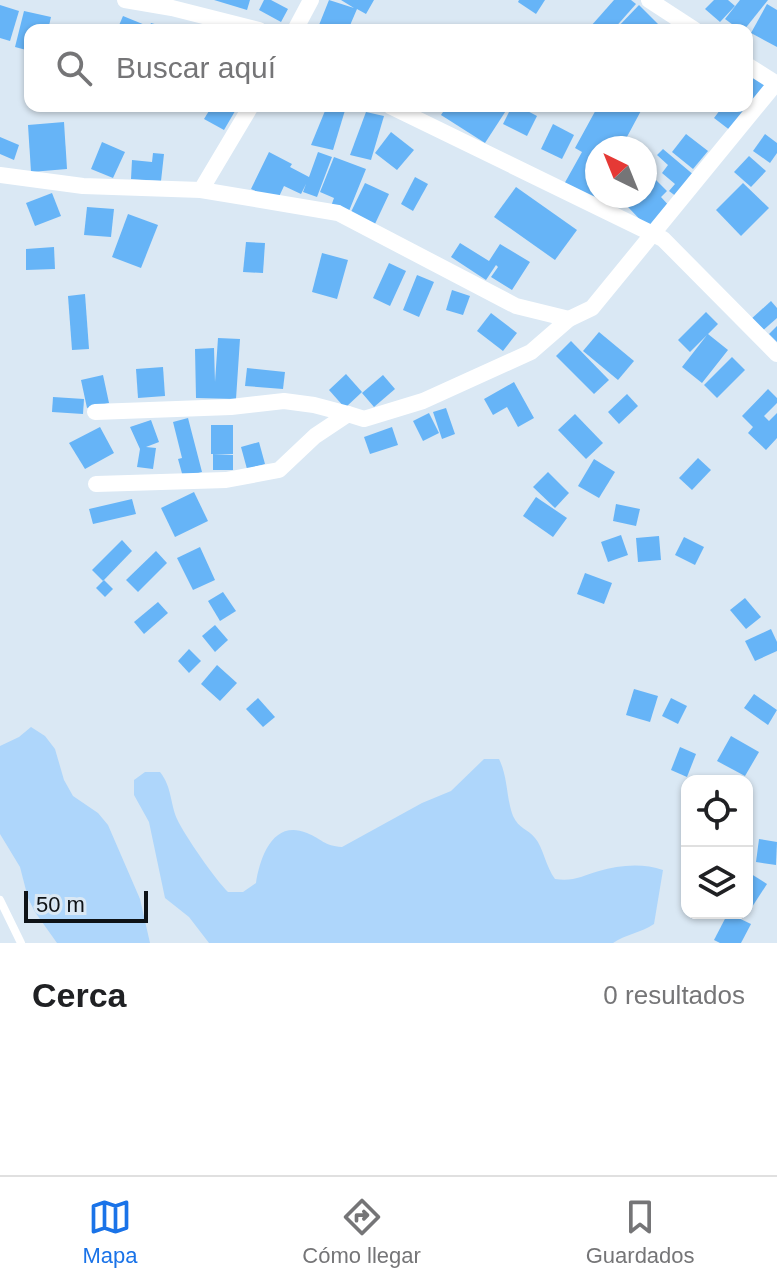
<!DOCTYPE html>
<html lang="es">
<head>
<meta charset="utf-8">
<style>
	body { margin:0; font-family:Helvetica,sans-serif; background:#f2f2f2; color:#202124 }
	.controls { position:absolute; right:24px; bottom:24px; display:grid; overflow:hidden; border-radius:16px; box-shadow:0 2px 6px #0004 }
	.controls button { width:72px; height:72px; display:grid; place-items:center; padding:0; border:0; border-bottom:2px solid #e0e0e0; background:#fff; color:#202124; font:40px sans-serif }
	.compass { position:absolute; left:585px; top:136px; width:72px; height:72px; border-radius:50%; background:#fff; box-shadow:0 2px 6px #0004; rotate:317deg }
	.scale { position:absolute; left:24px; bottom:20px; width:124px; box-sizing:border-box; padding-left:8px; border:4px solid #0e1317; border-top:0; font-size:22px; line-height:28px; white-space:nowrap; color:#0e1317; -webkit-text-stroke:6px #dae8f4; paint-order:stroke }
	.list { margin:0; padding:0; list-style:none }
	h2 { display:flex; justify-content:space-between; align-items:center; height:104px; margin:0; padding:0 32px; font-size:34px }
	h2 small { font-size:26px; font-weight:400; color:#757577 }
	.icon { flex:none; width:44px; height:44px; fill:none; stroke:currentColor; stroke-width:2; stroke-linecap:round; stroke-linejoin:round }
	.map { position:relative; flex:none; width:777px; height:943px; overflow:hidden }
	.search { position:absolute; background:#fff; box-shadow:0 2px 6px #0004; left:24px; right:24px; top:24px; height:88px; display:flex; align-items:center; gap:20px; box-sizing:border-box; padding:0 28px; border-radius:16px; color:#757577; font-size:30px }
	.sheet { height:232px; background:#fff }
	nav { display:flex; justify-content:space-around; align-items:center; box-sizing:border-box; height:112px; border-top:2px solid #e0e0e0; background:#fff; font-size:22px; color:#757577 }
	nav a { display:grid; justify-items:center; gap:4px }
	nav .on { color:#1a73e8 }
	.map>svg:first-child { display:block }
	.green { fill:#aed6fb }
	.building { fill:#66b4f7 }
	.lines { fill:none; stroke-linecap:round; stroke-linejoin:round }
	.lane { stroke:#fff; stroke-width:8 }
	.street { stroke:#fff; stroke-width:16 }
</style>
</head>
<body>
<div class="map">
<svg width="777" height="943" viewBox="0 0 777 943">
	<rect width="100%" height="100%" fill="#dae8f4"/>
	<g class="green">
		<polygon points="31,727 45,736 55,749 64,780 73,796 98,813 108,825 140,899 150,943 57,943 35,912 28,898 20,867 0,834 0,746 19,737"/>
		<path d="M484,759H499C508,777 506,797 513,816C519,829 528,829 535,838C543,847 546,867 555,879C573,882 582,876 599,871C619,865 643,863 663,870L654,924C641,933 626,934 613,943H209L189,917L165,898L149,822L134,795V780L145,772H160C172,787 170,803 177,819C185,836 215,879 228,892H243L256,883C260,857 273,819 307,833C322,839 324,846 342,847L422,803L451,791Z"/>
	</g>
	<g class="building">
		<polygon points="214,0 250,0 247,10"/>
		<polygon points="264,0 271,0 288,9 281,22 259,10"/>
		<polygon points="329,0 354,8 341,0 374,0 366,14 357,9 348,30 317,30"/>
		<polygon points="519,0 545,0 536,14 518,2"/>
		<polygon points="614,0 631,0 636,4 613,30 596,30 591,26"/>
		<polygon points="714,0 728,0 735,6 720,22 705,9"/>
		<polygon points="740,0 768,0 744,30 740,30 725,19"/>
		<polygon points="767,4 777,10 777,47 751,33"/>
		<polygon points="0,5 19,11 10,41 0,38"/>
		<polygon points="639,5 664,30 615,30"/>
		<polygon points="24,11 51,17 48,30 30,30 30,51 15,47"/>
		<polygon points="123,16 145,25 143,30 117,30"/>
		<polygon points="151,23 172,29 171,30 148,30"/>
		<polygon points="747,74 768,84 731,131 714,118 723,106 747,106"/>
		<polygon points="212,106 238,106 224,130 204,119"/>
		<polygon points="327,106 346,107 333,150 311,145"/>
		<polygon points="447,106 509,106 485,143 441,115"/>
		<polygon points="512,106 518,106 537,116 527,136 503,124"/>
		<polygon points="598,106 643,107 621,148 597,148 597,196 618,196 610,211 563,186 582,152 575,148"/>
		<polygon points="366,112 384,116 371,160 350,155"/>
		<polygon points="64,122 67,169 31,172 28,125"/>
		<polygon points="553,124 574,135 562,159 541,149"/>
		<polygon points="391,132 414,150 397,170 375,153"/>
		<polygon points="686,134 708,151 693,169 672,152"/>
		<polygon points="765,134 777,143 777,153 770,163 753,151"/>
		<polygon points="0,137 19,145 14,160 0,154"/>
		<polygon points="102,142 125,152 113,178 91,169"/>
		<polygon points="663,149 695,176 677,197 669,191 675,184 662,173 668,165 657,155"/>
		<polygon points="269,152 292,164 290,167 309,177 318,152 332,157 317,197 303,192 306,184 301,194 284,186 277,201 251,189"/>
		<polygon points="153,153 164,154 161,181 131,179 132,160 152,162"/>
		<polygon points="749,156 766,171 751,187 734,172"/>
		<polygon points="334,157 366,169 347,216 330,209 334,198 320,192"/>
		<polygon points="415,177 428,184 413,211 401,204"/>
		<polygon points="656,180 667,191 661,197 671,208 649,229 628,207 639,196 645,196 645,190"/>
		<polygon points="365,183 389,194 374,226 350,214"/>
		<polygon points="743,183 769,208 741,236 716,210"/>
		<polygon points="516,187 577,230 555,260 494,217"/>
		<polygon points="52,193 61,216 35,226 26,203"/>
		<polygon points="87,207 114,209 111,237 84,235"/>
		<polygon points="128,214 158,225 141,268 112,257"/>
		<polygon points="246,242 265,243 263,273 243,272"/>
		<polygon points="460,243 489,261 500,244 530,262 512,290 491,277 498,267 496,265 486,280 451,257"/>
		<polygon points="54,247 55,269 26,270 26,249"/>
		<polygon points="322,253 348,260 337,299 312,292"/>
		<polygon points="389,263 406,271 390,306 373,298"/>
		<polygon points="417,275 434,282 419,317 403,310"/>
		<polygon points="452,290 470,296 463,315 446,310"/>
		<polygon points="85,294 89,349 72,350 68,296"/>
		<polygon points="771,301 777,308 777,318 761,332 750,320"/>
		<polygon points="706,312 718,324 708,334 728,350 702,383 682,367 707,335 690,352 678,340"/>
		<polygon points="491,313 517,333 503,351 477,331"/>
		<polygon points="777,326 777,342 769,334"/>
		<polygon points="599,332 634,361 618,380 583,351"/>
		<polygon points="218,338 240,339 236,399 196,398 195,349 214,348 215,382"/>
		<polygon points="571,341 609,380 594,394 556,356"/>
		<polygon points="732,357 745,370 717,398 704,385"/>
		<polygon points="163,367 165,396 138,398 136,369"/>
		<polygon points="247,368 285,372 283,389 245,386"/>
		<polygon points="346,374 362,392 345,408 329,390"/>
		<polygon points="103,375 109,403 87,408 81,380"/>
		<polygon points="383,375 395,389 374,407 362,393"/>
		<polygon points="514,382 534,418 518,427 507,407 493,415 484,399"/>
		<polygon points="768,389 777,398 777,403 764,416 769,421 777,413 777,438 766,450 748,433 753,427 742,416"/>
		<polygon points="627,394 638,406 619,424 608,412"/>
		<polygon points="53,397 84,399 83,414 52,412"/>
		<polygon points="446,408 455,434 442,439 433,412"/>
		<polygon points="429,413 439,433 423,441 413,421"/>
		<polygon points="575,414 603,443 586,459 558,430"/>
		<polygon points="188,418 202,472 183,477 178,459 182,458 173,422"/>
		<polygon points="151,420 159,442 146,447 156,448 153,469 137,467 140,449 130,427"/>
		<rect x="211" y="425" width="22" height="29"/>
		<polygon points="100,427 114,453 85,469 69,443"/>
		<polygon points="392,427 398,445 370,454 364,437"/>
		<polygon points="259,442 265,464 247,469 241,447"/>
		<polygon points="213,454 233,455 233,470 213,470"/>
		<polygon points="698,458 711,470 692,490 679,478"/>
		<polygon points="594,459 615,472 599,498 578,486"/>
		<polygon points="548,472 569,493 555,508 533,487"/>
		<polygon points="194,492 208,521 175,537 161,508"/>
		<polygon points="536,497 567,518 553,537 523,516"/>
		<polygon points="132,499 136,514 93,524 89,509"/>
		<polygon points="616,504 640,509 636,526 613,521"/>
		<polygon points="621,535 628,555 608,562 601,542"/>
		<polygon points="659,536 661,560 638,562 636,538"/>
		<polygon points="684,537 704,547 695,565 675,555"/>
		<polygon points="122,540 132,551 103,581 92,570"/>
		<polygon points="200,547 215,580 193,590 177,558"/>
		<polygon points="156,551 167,563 138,592 126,580"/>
		<polygon points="585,573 612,583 604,604 577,594"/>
		<polygon points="104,580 113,589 105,597 96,588"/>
		<polygon points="223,592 236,611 220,621 208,601"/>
		<polygon points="745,598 761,617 746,629 730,610"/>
		<polygon points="158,602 168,613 144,634 134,622"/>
		<polygon points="215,625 228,640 215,652 202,636"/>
		<polygon points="771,629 777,642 777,651 755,661 745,641"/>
		<polygon points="189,649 201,661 189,673 178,661"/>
		<polygon points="217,665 237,683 220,701 201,684"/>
		<polygon points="634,689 658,696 650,722 626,715"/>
		<polygon points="754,694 777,710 768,725 744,708"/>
		<polygon points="258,698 275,717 263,727 246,709"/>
		<polygon points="671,698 687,706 678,724 662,716"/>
		<polygon points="731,736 759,752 745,776 717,761"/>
		<polygon points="680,747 696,754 687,777 671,770"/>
		<polygon points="759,839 777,842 776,865 756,862"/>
		<polygon points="748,872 767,884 752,907 747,904"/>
		<polygon points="728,913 751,924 741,943 720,943 714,940"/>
	</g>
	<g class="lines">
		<polyline class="lane" points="0,900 21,943"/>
		<g class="street">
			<polyline points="125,0 172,8 259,30"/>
			<polyline points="649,0 695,30"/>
			<polyline points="295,30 311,0"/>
			<polyline points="747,65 777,84"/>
			<polyline points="390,106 663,239 777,354"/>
			<polyline points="0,175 83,186 201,190 338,213 516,306 569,319"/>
			<polyline points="201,190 251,106"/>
			<polyline points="95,412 231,407 284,401 314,405 348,414"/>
			<polyline points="96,484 226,480 279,470 315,436 348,414 364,419 423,401 531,352 569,319 592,308 776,83"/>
		</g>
	</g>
</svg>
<div class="controls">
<button><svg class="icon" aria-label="locate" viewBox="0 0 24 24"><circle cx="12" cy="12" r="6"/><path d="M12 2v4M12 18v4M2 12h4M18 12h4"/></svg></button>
<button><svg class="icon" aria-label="layers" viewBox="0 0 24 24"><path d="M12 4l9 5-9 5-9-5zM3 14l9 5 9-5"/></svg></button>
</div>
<svg class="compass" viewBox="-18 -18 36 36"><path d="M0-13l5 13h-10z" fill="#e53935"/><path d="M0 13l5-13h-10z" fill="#757577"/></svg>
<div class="scale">50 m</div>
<div class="search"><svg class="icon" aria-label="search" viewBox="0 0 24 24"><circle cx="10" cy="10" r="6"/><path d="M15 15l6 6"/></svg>Buscar aquí</div>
</div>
<section class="sheet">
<h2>Cerca<small>0 resultados</small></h2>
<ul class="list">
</ul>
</section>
<nav>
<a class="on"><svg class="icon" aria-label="map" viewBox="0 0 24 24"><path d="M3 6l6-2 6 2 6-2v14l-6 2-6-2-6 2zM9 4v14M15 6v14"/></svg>Mapa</a>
<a><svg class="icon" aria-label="directions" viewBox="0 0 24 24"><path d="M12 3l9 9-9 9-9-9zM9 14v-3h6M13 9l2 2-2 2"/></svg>Cómo llegar</a>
<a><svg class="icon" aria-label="saved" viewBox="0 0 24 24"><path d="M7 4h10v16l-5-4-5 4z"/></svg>Guardados</a>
</nav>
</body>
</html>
